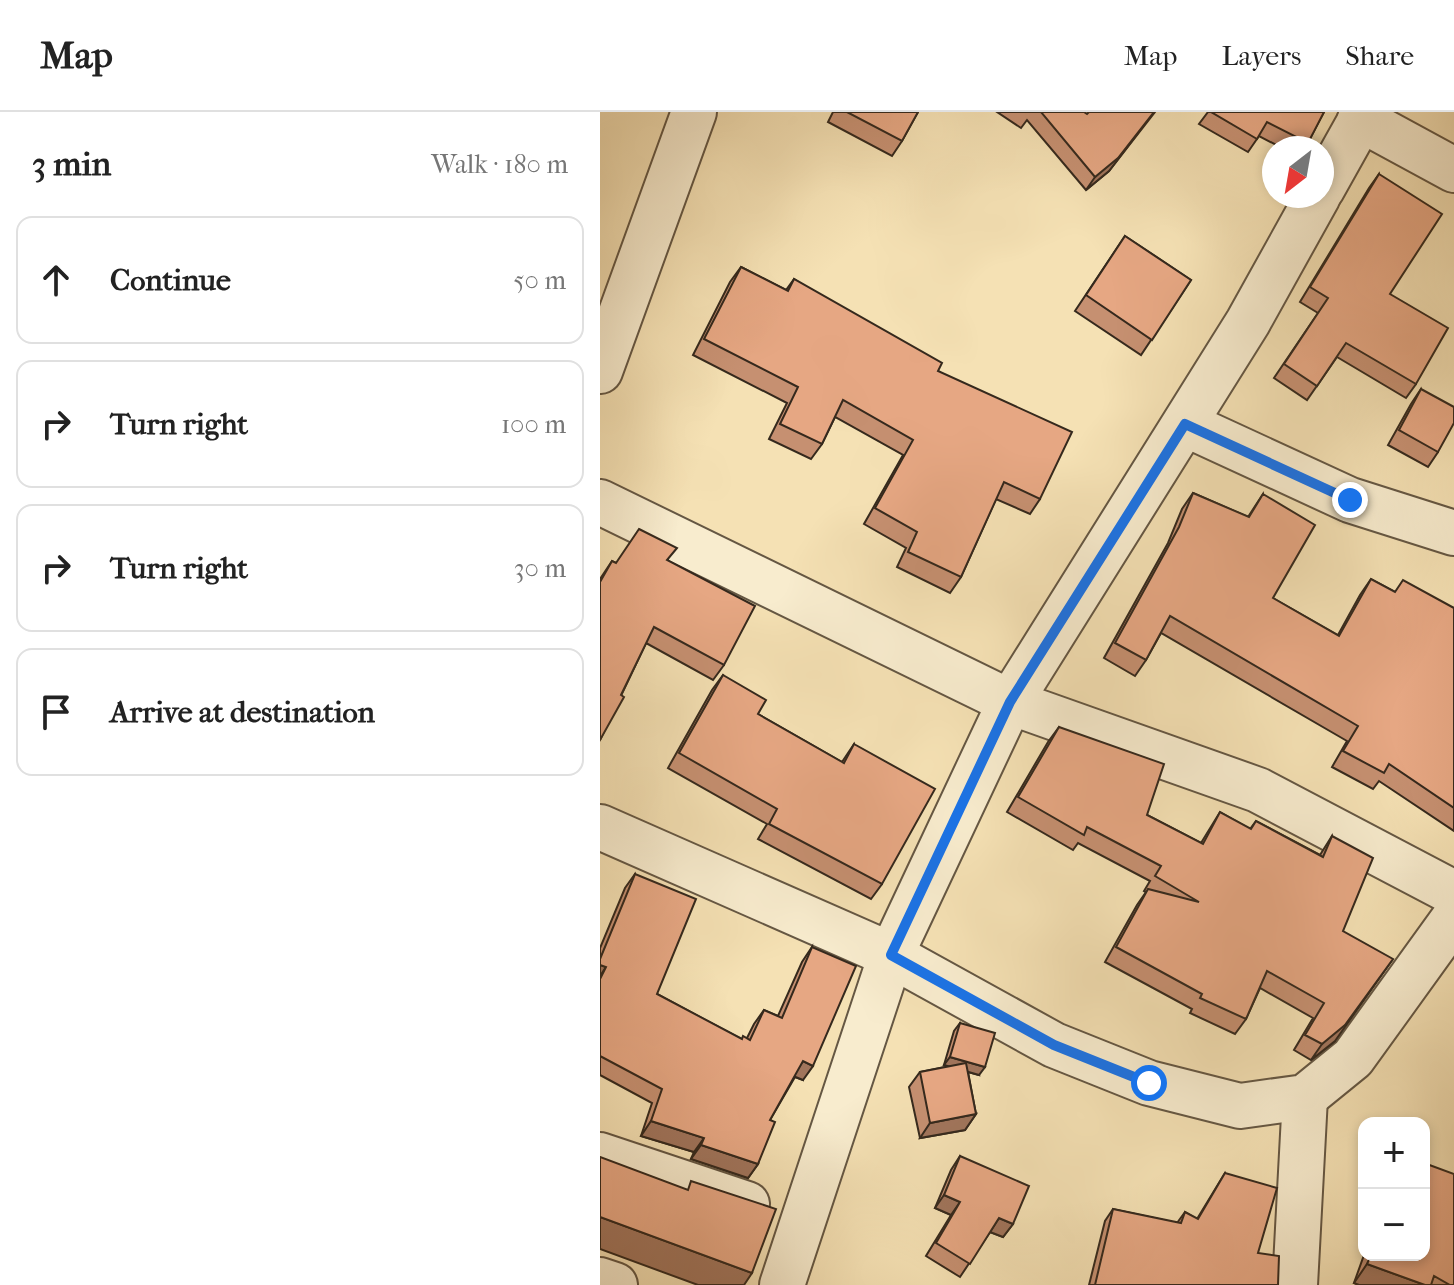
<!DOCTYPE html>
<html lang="en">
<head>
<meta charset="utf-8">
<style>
	body { margin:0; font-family:"IM FELL French Canon",serif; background:#f2f2f2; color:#222 }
	.controls { position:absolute; right:24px; bottom:24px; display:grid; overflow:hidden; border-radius:16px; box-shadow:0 4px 12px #0003 }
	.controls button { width:72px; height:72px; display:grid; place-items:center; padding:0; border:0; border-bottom:2px solid #e0e0e0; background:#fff; color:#222; font:40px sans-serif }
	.compass { position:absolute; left:662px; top:24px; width:72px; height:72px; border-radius:50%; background:#fff; box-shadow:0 4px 12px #0003; rotate:211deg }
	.stop { position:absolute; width:24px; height:24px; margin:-18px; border:6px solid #1a73e8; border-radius:50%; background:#fff }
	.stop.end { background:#1a73e8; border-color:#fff; box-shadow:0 2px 8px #0008 }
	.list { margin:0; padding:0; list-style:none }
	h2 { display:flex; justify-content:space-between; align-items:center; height:104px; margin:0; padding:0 32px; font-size:34px }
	h2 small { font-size:26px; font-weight:400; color:#767676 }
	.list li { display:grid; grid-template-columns:52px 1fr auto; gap:24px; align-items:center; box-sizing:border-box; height:128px; margin:0 16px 16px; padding:0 16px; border:2px solid #e0e0e0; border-radius:16px }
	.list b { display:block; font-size:30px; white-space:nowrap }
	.list em { font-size:26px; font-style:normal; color:#767676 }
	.icon { flex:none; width:44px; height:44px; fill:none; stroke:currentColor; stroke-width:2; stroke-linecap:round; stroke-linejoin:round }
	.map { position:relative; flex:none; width:854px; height:1173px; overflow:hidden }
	header { display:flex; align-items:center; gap:48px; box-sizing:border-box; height:112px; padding:0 40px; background:#fff; border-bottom:2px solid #e0e0e0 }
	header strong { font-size:38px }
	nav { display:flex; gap:44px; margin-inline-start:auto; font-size:28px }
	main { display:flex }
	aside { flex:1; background:#fff }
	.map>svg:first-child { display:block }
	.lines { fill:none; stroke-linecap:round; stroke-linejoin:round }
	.street-casing { stroke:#655743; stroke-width:48 }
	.street { stroke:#f8ecce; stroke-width:44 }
	.wall { fill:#c69071; stroke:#35291d; stroke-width:2 }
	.shaded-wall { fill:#a1755c; stroke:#35291d; stroke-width:2 }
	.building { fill:#e6a783; stroke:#35291d; stroke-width:2 }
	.route { stroke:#1a73e8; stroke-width:10 }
</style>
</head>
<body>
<header>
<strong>Map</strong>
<nav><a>Map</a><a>Layers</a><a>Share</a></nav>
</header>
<main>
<aside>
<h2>3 min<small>Walk · 180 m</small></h2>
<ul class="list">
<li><svg class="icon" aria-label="ahead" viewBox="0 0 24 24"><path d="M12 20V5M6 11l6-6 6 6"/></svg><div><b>Continue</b></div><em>50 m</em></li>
<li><svg class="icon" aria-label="right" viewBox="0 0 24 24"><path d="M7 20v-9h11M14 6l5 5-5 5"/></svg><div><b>Turn right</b></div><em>100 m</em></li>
<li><svg class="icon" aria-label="right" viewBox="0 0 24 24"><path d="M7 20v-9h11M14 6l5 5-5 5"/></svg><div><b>Turn right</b></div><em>30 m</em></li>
<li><svg class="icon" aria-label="arrive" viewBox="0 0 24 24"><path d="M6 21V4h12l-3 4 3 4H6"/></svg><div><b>Arrive at destination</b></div></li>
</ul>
</aside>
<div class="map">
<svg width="854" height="1173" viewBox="0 0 854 1173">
	<rect width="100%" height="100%" fill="#f5e1b4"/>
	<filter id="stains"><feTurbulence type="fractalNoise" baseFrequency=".0025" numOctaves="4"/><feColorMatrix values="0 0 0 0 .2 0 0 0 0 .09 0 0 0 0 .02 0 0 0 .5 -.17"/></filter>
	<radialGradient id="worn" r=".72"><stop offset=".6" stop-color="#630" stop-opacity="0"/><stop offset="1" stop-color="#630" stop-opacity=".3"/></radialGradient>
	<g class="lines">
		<g class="street-casing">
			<g id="street">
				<polyline points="760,7 854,58"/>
				<polyline points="722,77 765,0"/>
				<polyline points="0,259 94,0"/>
				<polyline points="585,312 750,388 854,421"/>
				<polyline points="0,390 410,590 658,678 854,781"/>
				<polyline points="0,715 291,843 454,933 549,971 640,994 705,985 753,946 854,806"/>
				<polyline points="0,1043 147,1092"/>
				<polyline points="0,1168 15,1173"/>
				<polyline points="182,1173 291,843 410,590 648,210 718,84"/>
				<polyline points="695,1173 705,985"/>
			</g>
		</g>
		<use href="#street" class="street"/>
	</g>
	<g class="wall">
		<polygon points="233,0 318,0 302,29 292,44 228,10"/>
		<polygon points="397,0 484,0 487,2 489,0 555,0 509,59 486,78 427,8 421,16"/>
		<polygon points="608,0 724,0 705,36 682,36 659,24 648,40 599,12"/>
		<polygon points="779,62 790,182 816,272 806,286 737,245 707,288 674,266 718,201 700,190 769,76"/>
		<polygon points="525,124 591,168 541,243 475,199"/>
		<polygon points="141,155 186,178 194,167 338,259 440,387 430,402 396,387 361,465 350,481 297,455 306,436 264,412 303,343 235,305 222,332 211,347 169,327 187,291 93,243 130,170"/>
		<polygon points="821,277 838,340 828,355 788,333 811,292"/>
		<polygon points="593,381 648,405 663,382 673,486 738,523 760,483 771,467 795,480 854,496 854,719 779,669 773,677 732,655 747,629 561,521 546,548 535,564 504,546 568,431 582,397"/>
		<polygon points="68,448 124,553 113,568 46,531 0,628 0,467 12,449 16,451"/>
		<polygon points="123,563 158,602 242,650 254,632 282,772 271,787 158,727 167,712 68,656 112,578"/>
		<polygon points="459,615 547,703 601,731 620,700 650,717 656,709 720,743 732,724 743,819 735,929 711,948 694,938 713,906 660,876 646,907 635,922 590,901 592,897 505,850 537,793 546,780 544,779 550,769 478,731 473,738 407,700 448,630"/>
		<polygon points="35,762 57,882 141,927 147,926 154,912 164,898 178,904 202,850 212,835 203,968 195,965 170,1008 158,1052 148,1066 91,1047 94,1040 41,1024 52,991 0,963 0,836 25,776"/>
		<polygon points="360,911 379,963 368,960 376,1002 365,1018 320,1026 309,975 320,960 350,954 344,953 354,919"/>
		<polygon points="360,1044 413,1112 403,1125 390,1120 360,1165 326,1144 351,1103 335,1096 351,1058"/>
		<polygon points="625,1061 658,1141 678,1173 489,1173 505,1109 513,1097 577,1111 585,1100 597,1107"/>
		<polygon points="764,1143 824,1143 854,1173 759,1173 754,1171"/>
	</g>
	<g class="shaded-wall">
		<polygon points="554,0 509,59 486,78 495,65"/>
		<polygon points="793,847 735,929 711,948 722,932"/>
		<polygon points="0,853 6,855 0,864"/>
		<polygon points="350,945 385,955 379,963 344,953"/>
		<polygon points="203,949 213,954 203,968 193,964"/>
		<polygon points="376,1002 365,1018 320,1026 330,1011"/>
		<polygon points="51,1009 104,1026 94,1040 41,1024"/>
		<polygon points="101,1033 158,1052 148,1066 91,1047"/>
		<polygon points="344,1083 360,1090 351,1103 335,1096"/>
		<polygon points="0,1105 152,1161 144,1173 98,1173 0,1137"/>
		<polygon points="399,1106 413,1112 403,1125 390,1120"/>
		<polygon points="767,1152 825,1173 759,1173 754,1171"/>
	</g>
	<g class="building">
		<polygon points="247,0 318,0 302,29"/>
		<polygon points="441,0 484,0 487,2 489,0 554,0 518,46 495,65"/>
		<polygon points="611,0 724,0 708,31 667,10 657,27"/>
		<polygon points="779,62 842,102 790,182 848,216 816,272 746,231 717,274 684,252 728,186 710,175"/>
		<polygon points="525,124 591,168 552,228 486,183"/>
		<polygon points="141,155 188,179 194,167 342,251 338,259 472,320 440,387 404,370 361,465 308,440 317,420 275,396 313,328 243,288 222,332 180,312 198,275 104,227"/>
		<polygon points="821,277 854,295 854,311 838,340 799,318"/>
		<polygon points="593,381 649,405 663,382 715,413 673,486 739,524 771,467 795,480 803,468 854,496 854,696 789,652 784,661 743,639 758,614 570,504 546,548 515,531 579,415"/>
		<polygon points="39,417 77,436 67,448 155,494 124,553 54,515 21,583 24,585 0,628 0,470 12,449 16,451"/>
		<polygon points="123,563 166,588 158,602 244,651 254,632 335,677 282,772 169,712 177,697 79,641"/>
		<polygon points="459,615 564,652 547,703 603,732 620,700 651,717 656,709 723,745 732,724 773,746 743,819 793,847 745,913 722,932 705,923 724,891 667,859 646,907 600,886 602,882 516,835 548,777 599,790 555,764 561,754 487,715 484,723 418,685"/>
		<polygon points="35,762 96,787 57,882 142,927 143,924 150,928 164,898 182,906 212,835 256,854 213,954 203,949 170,1008 175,1010 158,1052 101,1033 104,1026 51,1009 62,977 0,944 0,867 6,855 0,853 0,847"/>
		<polygon points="360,911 395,921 385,955 350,945"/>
		<polygon points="366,951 376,1002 330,1011 320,960"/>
		<polygon points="360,1044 429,1074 413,1112 399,1106 370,1152 336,1131 360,1090 344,1083"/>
		<polygon points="0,1045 88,1078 91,1069 176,1097 152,1161 0,1105"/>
		<polygon points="824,1051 854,1062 854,1173 850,1173 834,1164 831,1173 825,1173 767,1152 771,1143 824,1143"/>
		<polygon points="625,1061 677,1076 658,1141 679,1144 678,1173 495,1173 513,1097 581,1111 585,1100 598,1107"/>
	</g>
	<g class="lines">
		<polyline class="route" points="549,971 454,933 291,843 410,590 585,312 750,388"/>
	</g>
	<rect width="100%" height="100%" filter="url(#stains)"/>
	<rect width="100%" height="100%" fill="url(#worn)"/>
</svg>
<div class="controls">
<button>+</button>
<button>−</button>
</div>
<svg class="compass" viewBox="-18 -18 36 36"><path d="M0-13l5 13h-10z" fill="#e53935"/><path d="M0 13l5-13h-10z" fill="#767676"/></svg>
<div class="stop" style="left:549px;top:971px"></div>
<div class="stop end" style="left:750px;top:388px"></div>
</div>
</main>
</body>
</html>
